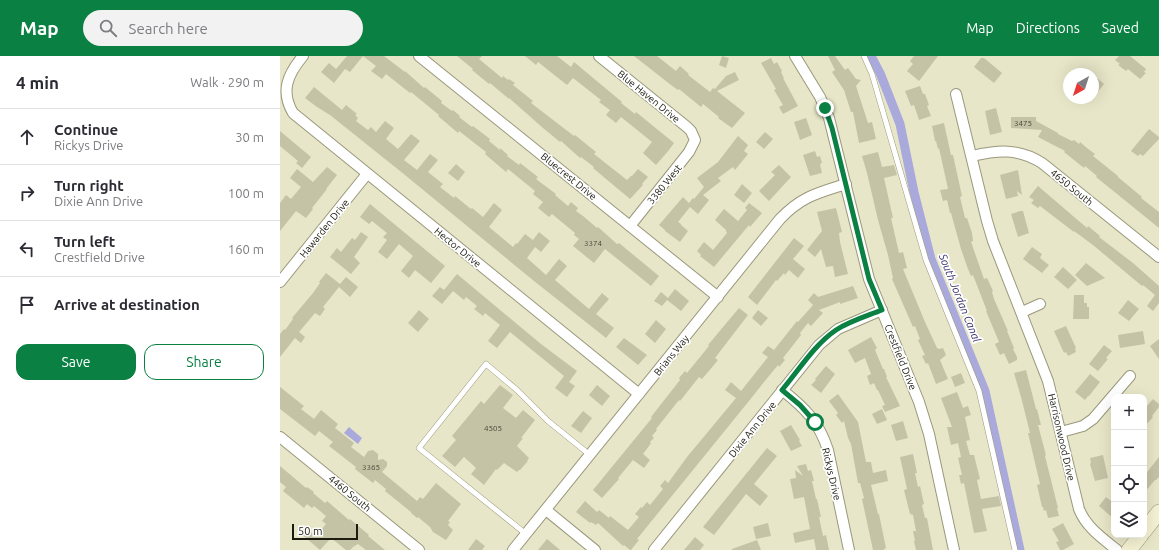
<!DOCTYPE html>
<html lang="en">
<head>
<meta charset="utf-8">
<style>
	body { margin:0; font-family:Ubuntu,sans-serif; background:#f2f2f3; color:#2b2b33 }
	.controls { position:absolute; right:12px; bottom:12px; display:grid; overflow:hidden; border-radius:8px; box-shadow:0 4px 16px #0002 }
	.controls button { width:36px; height:36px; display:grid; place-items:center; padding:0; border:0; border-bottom:1px solid #e1e1e2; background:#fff; color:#2b2b33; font:20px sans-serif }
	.compass { position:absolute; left:783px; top:12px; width:36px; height:36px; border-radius:50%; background:#fff; box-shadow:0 4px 16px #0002; rotate:219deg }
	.scale { position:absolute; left:12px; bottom:10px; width:66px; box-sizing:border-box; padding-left:4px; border:2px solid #1c1b10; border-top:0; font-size:11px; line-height:14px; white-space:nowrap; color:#1c1b10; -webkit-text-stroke:3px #fff; paint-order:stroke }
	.stop { position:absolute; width:12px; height:12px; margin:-9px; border:3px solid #0b8043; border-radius:50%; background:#fff }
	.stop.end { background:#0b8043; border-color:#fff; box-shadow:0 1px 4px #0008 }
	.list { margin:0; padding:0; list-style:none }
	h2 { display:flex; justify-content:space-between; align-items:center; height:52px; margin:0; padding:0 16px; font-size:17px }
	h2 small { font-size:13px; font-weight:400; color:#7c7c81 }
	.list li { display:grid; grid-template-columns:26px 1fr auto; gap:12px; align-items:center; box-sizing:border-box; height:56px; padding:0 16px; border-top:1px solid #e1e1e2 }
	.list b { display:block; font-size:15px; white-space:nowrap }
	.list p { margin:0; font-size:13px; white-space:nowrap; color:#7c7c81 }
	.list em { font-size:13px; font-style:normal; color:#7c7c81 }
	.actions { display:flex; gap:8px; padding:12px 16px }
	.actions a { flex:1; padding:9px 0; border:1px solid #0b8043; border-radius:12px; text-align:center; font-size:14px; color:#0b8043 }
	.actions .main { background:#0b8043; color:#fff }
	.icon { flex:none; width:22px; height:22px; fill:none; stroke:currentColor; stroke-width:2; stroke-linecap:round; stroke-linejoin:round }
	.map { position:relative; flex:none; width:879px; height:494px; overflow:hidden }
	header { display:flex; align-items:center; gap:24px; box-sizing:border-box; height:56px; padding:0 20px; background:#0b8043; color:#fff }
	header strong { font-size:19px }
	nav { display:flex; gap:22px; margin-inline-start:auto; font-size:14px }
	.search { width:280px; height:36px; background:#f2f2f3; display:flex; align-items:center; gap:10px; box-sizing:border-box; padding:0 14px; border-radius:22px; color:#7c7c81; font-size:15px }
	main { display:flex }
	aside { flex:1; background:#fff }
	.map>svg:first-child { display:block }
	.water { fill:#aaa9dc }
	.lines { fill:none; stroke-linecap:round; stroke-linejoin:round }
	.canal { stroke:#aaa9dc; stroke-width:9 }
	.building { fill:#c5c3a6 }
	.lane-casing { stroke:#9a987c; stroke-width:6 }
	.street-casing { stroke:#9a987c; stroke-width:12 }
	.secondary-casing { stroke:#9a987c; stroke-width:16 }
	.lane { stroke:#fff; stroke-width:5 }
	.street { stroke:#fff; stroke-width:10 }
	.secondary { stroke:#f5f2d3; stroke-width:15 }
	.route { stroke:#0b8043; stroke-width:5 }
	.labels { text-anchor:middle; stroke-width:3.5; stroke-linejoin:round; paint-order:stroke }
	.number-label { font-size:8px; fill:#464536 }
	.street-label { font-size:10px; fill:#1c1b10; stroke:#fff }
	.water-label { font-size:11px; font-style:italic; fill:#372f6d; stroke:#fff }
</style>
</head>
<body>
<header>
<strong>Map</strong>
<div class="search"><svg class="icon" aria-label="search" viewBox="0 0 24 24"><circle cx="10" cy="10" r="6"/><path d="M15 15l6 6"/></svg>Search here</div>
<nav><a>Map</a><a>Directions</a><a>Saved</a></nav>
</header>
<main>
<aside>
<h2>4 min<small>Walk · 290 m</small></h2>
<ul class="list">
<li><svg class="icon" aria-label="ahead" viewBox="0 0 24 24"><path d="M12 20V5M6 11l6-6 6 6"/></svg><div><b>Continue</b><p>Rickys Drive</p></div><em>30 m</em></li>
<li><svg class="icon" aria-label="right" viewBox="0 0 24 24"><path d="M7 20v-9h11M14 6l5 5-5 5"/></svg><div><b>Turn right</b><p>Dixie Ann Drive</p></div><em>100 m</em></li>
<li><svg class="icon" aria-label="left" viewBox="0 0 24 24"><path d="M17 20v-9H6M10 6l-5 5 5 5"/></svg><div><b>Turn left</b><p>Crestfield Drive</p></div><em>160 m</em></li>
<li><svg class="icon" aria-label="arrive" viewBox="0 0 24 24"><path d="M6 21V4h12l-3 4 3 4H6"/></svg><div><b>Arrive at destination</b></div></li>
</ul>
<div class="actions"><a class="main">Save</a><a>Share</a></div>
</aside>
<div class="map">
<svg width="879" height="494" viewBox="0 0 879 494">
	<rect width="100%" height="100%" fill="#e8e6c8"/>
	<polygon class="water" points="69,371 82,382 78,388 64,377"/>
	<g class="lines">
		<polyline class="canal" points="591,0 600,17 620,68 634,136 651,203 705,335 740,494"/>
	</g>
	<g class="building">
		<polygon points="67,0 104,0 125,16 125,15 144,32 145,31 162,45 161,47 172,55 173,54 180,60 179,61 192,71 193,70 210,83 209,85 220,94 220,92 228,99 227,100 239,109 240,107 258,121 256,123 276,138 275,139 288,150 291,146 298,152 296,155 303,160 317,172 318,171 337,188 338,188 339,187 379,220 371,230 325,193 314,207 293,190 299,183 294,179 295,177 272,158 269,161 258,152 263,146 253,138 255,135 228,113 226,116 205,98 206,96 179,75 178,77 158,60 159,59 131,36 130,37 106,18 102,23 91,15 96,10 83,0 70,16 65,13 54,27 41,16 49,7 56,13"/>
		<polygon points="177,0 202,0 199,3 222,22 223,20 228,24 229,23 235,27 233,29 253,45 251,47 294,80 295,79 316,96 314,98 347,124 351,120 352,120 358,113 368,121 362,128 363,129 350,143 313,112 314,111 301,101 300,102 281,85 280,86 263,72 229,42 229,43 210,27 209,28 192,14 193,13"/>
		<polygon points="245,0 277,0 291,11 294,6 342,46 341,47 355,58 356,56 394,87 389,94 376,109 363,97 372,86 341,61 336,67 326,59 330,54 319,46 321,44 293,22 287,29 258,6 256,9"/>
		<polygon points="354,0 377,0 396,15 400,10 409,18 408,19 430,36 433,32 435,33 446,20 455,16 459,24 437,35 465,57 452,72 438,62 439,61 423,48 421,51 399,33 398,34 391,29"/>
		<polygon points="442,0 449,2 446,12 439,9"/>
		<polygon points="548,0 555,0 565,14 568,12 576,23 581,24 576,30 588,67 592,66 596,83 579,87 573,56 571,56 564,34 552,16 555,14"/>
		<polygon points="634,0 658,0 639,25 627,15 633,8 630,5"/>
		<polygon points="839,0 850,0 866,13 864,16 866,17 860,23 848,13 846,15 838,9 840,8 835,4"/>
		<polygon points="491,2 494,8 497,6 502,15 501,16 504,22 503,22 518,50 503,58 499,51 503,49 494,34 496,33 481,7"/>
		<polygon points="701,2 704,2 722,17 714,27 694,11"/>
		<polygon points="817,22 824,28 813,42 813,27"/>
		<polygon points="640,30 643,38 645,38 649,49 647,50 651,60 639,64 634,49 631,50 625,35"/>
		<polygon points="34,31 62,54 66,49 77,58 75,59 78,62 76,65 88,74 91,71 96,76 105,65 114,72 106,83 118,93 131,78 140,85 124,104 137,114 150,98 158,104 148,116 163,128 160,131 174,142 175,140 191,153 192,152 203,161 214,147 222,154 209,171 233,191 236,187 237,188 245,178 253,184 259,176 270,185 261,196 255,191 247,202 266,219 279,203 287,210 275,224 309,253 322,237 329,243 316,258 334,272 326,282 254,225 125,119 50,59 37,51 25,42"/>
		<polygon points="716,52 722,76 710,79 705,55"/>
		<polygon points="731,61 756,61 756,65 778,77 778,78 792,85 794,84 799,88 800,86 807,92 815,98 813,100 838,120 838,121 862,141 861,142 879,156 879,172 816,121 817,120 805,110 804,112 784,96 785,95 758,81 762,74 731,72"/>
		<polygon points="526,62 532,79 520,84 514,66"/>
		<polygon points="664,67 671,99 673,99 682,140 680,141 685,162 687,162 692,177 693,185 691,186 704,223 707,222 713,235 712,236 714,243 728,275 727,275 734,292 733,293 737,301 737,304 729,308 724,297 720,299 715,288 719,286 706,255 707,255 693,219 691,220 688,213 681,193 671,157 670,157 667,144 663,145 660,134 668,133 659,92 658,93 656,85 655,85 652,70"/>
		<polygon points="869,73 879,81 879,83 863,100 860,98 858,100 851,95"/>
		<polygon points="0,75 31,101 22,112 16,107 18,105 0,90"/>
		<polygon points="485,76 493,83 484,93 476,86"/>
		<polygon points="458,80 468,89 464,95 468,98 455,114 453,111 438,122 441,125 423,139 429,144 418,158 410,151 398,166 401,168 401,169 408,175 400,186 385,175 385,174 379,169 403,141 409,147 413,142 414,143 424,131 417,122 438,106"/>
		<polygon points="535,95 537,101 540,100 542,107 540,108 542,117 530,120 523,99"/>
		<polygon points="598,96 602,111 614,109 617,119 604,122 613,162 611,162 619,197 623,196 627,212 623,213 645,266 657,292 659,293 663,292 666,299 660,304 668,323 656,328 648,307 646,308 642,300 645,299 638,284 640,283 635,270 633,271 612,223 613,222 608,199 598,164 587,117 582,100"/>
		<polygon points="176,108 185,116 178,125 168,117"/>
		<polygon points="499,109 511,121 489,145 479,135 495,119 491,116"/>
		<polygon points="47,111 57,119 46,133 47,133 32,152 33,153 26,162 16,155 0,175 0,147 6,139 11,143 21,131 10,122 17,113 33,126"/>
		<polygon points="738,114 742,139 737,135 738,140 726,143 720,119"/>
		<polygon points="462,128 472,137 464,147 454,139"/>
		<polygon points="758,130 807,172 808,170 820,180 819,181 853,207 879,230 879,247 873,255 867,250 875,239 863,229 862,230 813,189 794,175 794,176 760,150 758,152 751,147 754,144 749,141"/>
		<polygon points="469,147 482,157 470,171 469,169 434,211 420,200 421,199 417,195 424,186 433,194 447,177 446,175 446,174 435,164 444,153 458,165 467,154 465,152"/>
		<polygon points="90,148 165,210 151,227 135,214 129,222 121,215 133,200 119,188 107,203 98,196 107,184 103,181 107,177 92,165 89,168 80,161"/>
		<polygon points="556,152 562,176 559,177 560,186 568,218 555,221 553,210 546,211 541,193 535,201 527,194 542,175 537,156"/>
		<polygon points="740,155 743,155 749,177 738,181 731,158"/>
		<polygon points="81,176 88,181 74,201 80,207 71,218 50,201 57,192 61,196 72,182 75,184"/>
		<polygon points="514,182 524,190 513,203 525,213 518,222 509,214 505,219 504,217 497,225 496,224 477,249 468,241"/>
		<polygon points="752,191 762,198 760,202 769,209 762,217 743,203"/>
		<polygon points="806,207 825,222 807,230 795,219"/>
		<polygon points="783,211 797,224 788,233 774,221"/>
		<polygon points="46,217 60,228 66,221 78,231 70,241 59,231 43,251 45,253 40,260 35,257 19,276 25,281 21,287 15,282 0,301 0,278 4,273 5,274 13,263 12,262 33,237 40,227 39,226"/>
		<polygon points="177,218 261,288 297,315 289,326 295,330 287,341 275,332 284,320 230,276 217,292 208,285 220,269 205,257 203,260 194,253 197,250 186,241 184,244 173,235 162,248 152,240 160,231 164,234"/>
		<polygon points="573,230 578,242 560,248 560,246 539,254 543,257 531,270 528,267 520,277 521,279 503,302 505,304 499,311 498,309 484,326 473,340 357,483 359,484 351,494 350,494 344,489 343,490 318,467 316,469 311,466 310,467 296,456 305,445 317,456 319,454 329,462 330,460 348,474 359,461 355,458 361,451 362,452 367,446 370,449 383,433 380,430 385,424 388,427 407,401 456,342 445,334 451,326 461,335 488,301 482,297 488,290 494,294 517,265 518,266 533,249 528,244 534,237 538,241"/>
		<polygon points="395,233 409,245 401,255 387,244 382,250 374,245 381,236 388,242"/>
		<polygon points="794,239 804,239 804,247 807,247 807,251 809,251 809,263 793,263"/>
		<polygon points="848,244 859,253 849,265 838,257"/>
		<polygon points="459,252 468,259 435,302 438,304 428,316 422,323 419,321 400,345 399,344 376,373 377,374 372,380 374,382 370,386 371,387 369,390 363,398 370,404 364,412 353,404 338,422 339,423 322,442 313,434 372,362 371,361 400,324 399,322 405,315 407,317 429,290 428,289"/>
		<polygon points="139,254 149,263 138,276 128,267"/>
		<polygon points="478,254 488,262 481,270 472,262"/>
		<polygon points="376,264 386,273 375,287 365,278"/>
		<polygon points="786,270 796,292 795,293 796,296 788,300 786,296 784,297 774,275"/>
		<polygon points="863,275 865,288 840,292 838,279"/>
		<polygon points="591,281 597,292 595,294 603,313 604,313 607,321 606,321 620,350 605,356 602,350 605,349 598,334 597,334 594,327 590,329 587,320 591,318 585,302 575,307 568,294"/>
		<polygon points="344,282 367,299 358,309 336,291"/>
		<polygon points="879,283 879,303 870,290"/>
		<polygon points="824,289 832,295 826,302 828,303 818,315 809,308"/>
		<polygon points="546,310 555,318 541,337 531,329 536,324 535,323"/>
		<polygon points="746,314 756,353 757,353 761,369 758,369 766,399 765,400 778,452 777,452 779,460 768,462 766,454 764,455 763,451 762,451 757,429 760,428 748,377 750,377 741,341 734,317"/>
		<polygon points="681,317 685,327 675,331 671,321"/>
		<polygon points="810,318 820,326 809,340 808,340 805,344 795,336"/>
		<polygon points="220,329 233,339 223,352 236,362 243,354 255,364 241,382 243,382 237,390 249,402 247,405 248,405 240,414 239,414 237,416 224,407 217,414 216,413 204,429 191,418 196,412 184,401 175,411 162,400 176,384 172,380 201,345 204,348"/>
		<polygon points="317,329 330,340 322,350 309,339"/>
		<polygon points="0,331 24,350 21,353 34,363 41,354 58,368 55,372 74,387 71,391 84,401 88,395 93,394 98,398 98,404 103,403 107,406 107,410 102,416 137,445 140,441 143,443 156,427 181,448 168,465 170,466 168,469 173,474 166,484 153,476 150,471 138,461 137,462 131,457 131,456 105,435 106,433 95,424 93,427 75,413 76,411 49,390 53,386 39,375 35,380 0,353"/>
		<polygon points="677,336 683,352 688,350 691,359 685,361 690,384 686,385 690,399 694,399 700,423 697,424 701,443 719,440 721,450 702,453 707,475 694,477 684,427 681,428 679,419 682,419 678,402 681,401 678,387 671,389 667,371 672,371 661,342"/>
		<polygon points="558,338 578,366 586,406 591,406 593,417 606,414 608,425 591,429 598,458 599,458 606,492 604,493 604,494 593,494 582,443 584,442 580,427 578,427 571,388 568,382 564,365 562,367 556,359 558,357 549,345"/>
		<polygon points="873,343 879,348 879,351 872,360 873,361 864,371 864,353"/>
		<polygon points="602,353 607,364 597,368 592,358"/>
		<polygon points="303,355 312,362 301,377 291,370"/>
		<polygon points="623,365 628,382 616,385 611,369"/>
		<polygon points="511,369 520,384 519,385 522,390 511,395 500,375"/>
		<polygon points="487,392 497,400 474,428 488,440 480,450 466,438 434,479 423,471"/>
		<polygon points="633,398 637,417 635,417 638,431 640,430 644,448 642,449 645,462 647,462 653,494 636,494 634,485 635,485 633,475 636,475 633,459 630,458 624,434 627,433 620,401"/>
		<polygon points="823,399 828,422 815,425 810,408 811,407 810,402"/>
		<polygon points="879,401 879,421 876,424 875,424 864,437 864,420"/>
		<polygon points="526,408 528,415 531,414 534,425 532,425 536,443 537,443 541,461 539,461 543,480 546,479 549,494 536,494 534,483 515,487 513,477 530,473 524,441 514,443 510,423 516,422 515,414 523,420 517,410"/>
		<polygon points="0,410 26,432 27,431 34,436 33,437 45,447 47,445 69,464 70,463 89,479 88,480 105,494 86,494 78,488 73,491 70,494 66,494 51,482 40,494 19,476 24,470 36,480 46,468 42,465 46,460 34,450 32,452 27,448 24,452 3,435 6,431 0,426"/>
		<polygon points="826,441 834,447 834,463 819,450"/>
		<polygon points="488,467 491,480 476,483 473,471"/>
		<polygon points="783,467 794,488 783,494 780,494 776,486 779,485 772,473"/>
		<polygon points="415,481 424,489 420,494 404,494"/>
		<polygon points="196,483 205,490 202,494 188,494"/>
		<polygon points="267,483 280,494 258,494"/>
		<polygon points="477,484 481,494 452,494 452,493"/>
	</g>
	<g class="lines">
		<g class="lane-casing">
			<g id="lane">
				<polyline points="584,0 592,18 646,204 699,335 735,494"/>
				<polyline points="246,478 139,392 206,308 237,334 268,365 310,399"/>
			</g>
		</g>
		<g class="street-casing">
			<g id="street">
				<path d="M23,0C8,18 0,35 13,57L359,338"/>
				<polyline points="139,0 438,241"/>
				<polyline points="319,0 407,71 411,75 415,84 409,96 350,170"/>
				<polyline points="515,0 540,41 549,62 589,223 639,346 649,378 674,494"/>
				<path d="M676,38L707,165L713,185L768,325L799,453C806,471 822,482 837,494"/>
				<path d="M692,100C718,94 738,92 762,107L879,201"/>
				<polyline points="0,226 87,118"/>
				<polyline points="742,256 760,248"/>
				<path d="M502,334C525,352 539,366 548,394L569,494"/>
				<polyline points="781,376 803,370 813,363 850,320"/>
				<polyline points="0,381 139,494"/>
				<polyline points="266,454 315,494"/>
				<path d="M233,494L500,163C522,140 538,137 566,128"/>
				<polyline points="374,494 539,289 558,273 602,254"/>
			</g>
		</g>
		<g class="secondary-casing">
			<g id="secondary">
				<polyline points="864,475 879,456"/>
				<polyline points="849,494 861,479"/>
			</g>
		</g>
		<use href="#lane" class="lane"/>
		<use href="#street" class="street"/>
		<use href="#secondary" class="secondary"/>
	</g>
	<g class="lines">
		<path class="route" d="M535,366L520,349L502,334C519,314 534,289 556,274C570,265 587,260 602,254L589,223L552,72L545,52"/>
	</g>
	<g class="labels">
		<g class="number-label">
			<text x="743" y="70">3475</text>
			<text x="313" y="190">3374</text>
			<text x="213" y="375">4505</text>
			<text x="91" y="414">3365</text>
		</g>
		<g class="street-label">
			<text transform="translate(369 40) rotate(39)" y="4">Blue Haven Drive</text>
			<text transform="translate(289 120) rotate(39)" y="4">Bluecrest Drive</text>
			<text transform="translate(384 128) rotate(-51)" y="4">3380 West</text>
			<text transform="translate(792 131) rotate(39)" y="4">4650 South</text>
			<text transform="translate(44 172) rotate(-51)" y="4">Hawarden Drive</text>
			<text transform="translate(178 191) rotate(39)" y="4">Hector Drive</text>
			<text transform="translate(391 299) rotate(-51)" y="4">Brians Way</text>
			<text transform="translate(621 301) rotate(68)" y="4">Crestfield Drive</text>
			<text transform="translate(472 373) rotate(-51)" y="4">Dixie Ann Drive</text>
			<text transform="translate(782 381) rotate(77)" y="4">Harrisonwood Drive</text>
			<text transform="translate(552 418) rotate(77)" y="4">Rickys Drive</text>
			<text transform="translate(70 437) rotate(39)" y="4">4460 South</text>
		</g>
		<g class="water-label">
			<text transform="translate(680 242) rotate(68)" y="4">South Jordan Canal</text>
		</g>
	</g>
</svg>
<div class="controls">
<button>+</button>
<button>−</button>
<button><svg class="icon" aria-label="locate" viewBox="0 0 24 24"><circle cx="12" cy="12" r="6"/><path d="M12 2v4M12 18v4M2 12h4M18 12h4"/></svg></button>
<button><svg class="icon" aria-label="layers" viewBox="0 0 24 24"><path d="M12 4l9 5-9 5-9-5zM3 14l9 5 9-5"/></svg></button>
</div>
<svg class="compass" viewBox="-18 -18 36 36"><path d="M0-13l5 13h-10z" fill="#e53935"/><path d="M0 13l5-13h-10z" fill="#7c7c81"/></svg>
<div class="scale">50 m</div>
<div class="stop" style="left:535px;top:366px"></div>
<div class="stop end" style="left:545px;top:52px"></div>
</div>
</main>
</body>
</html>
